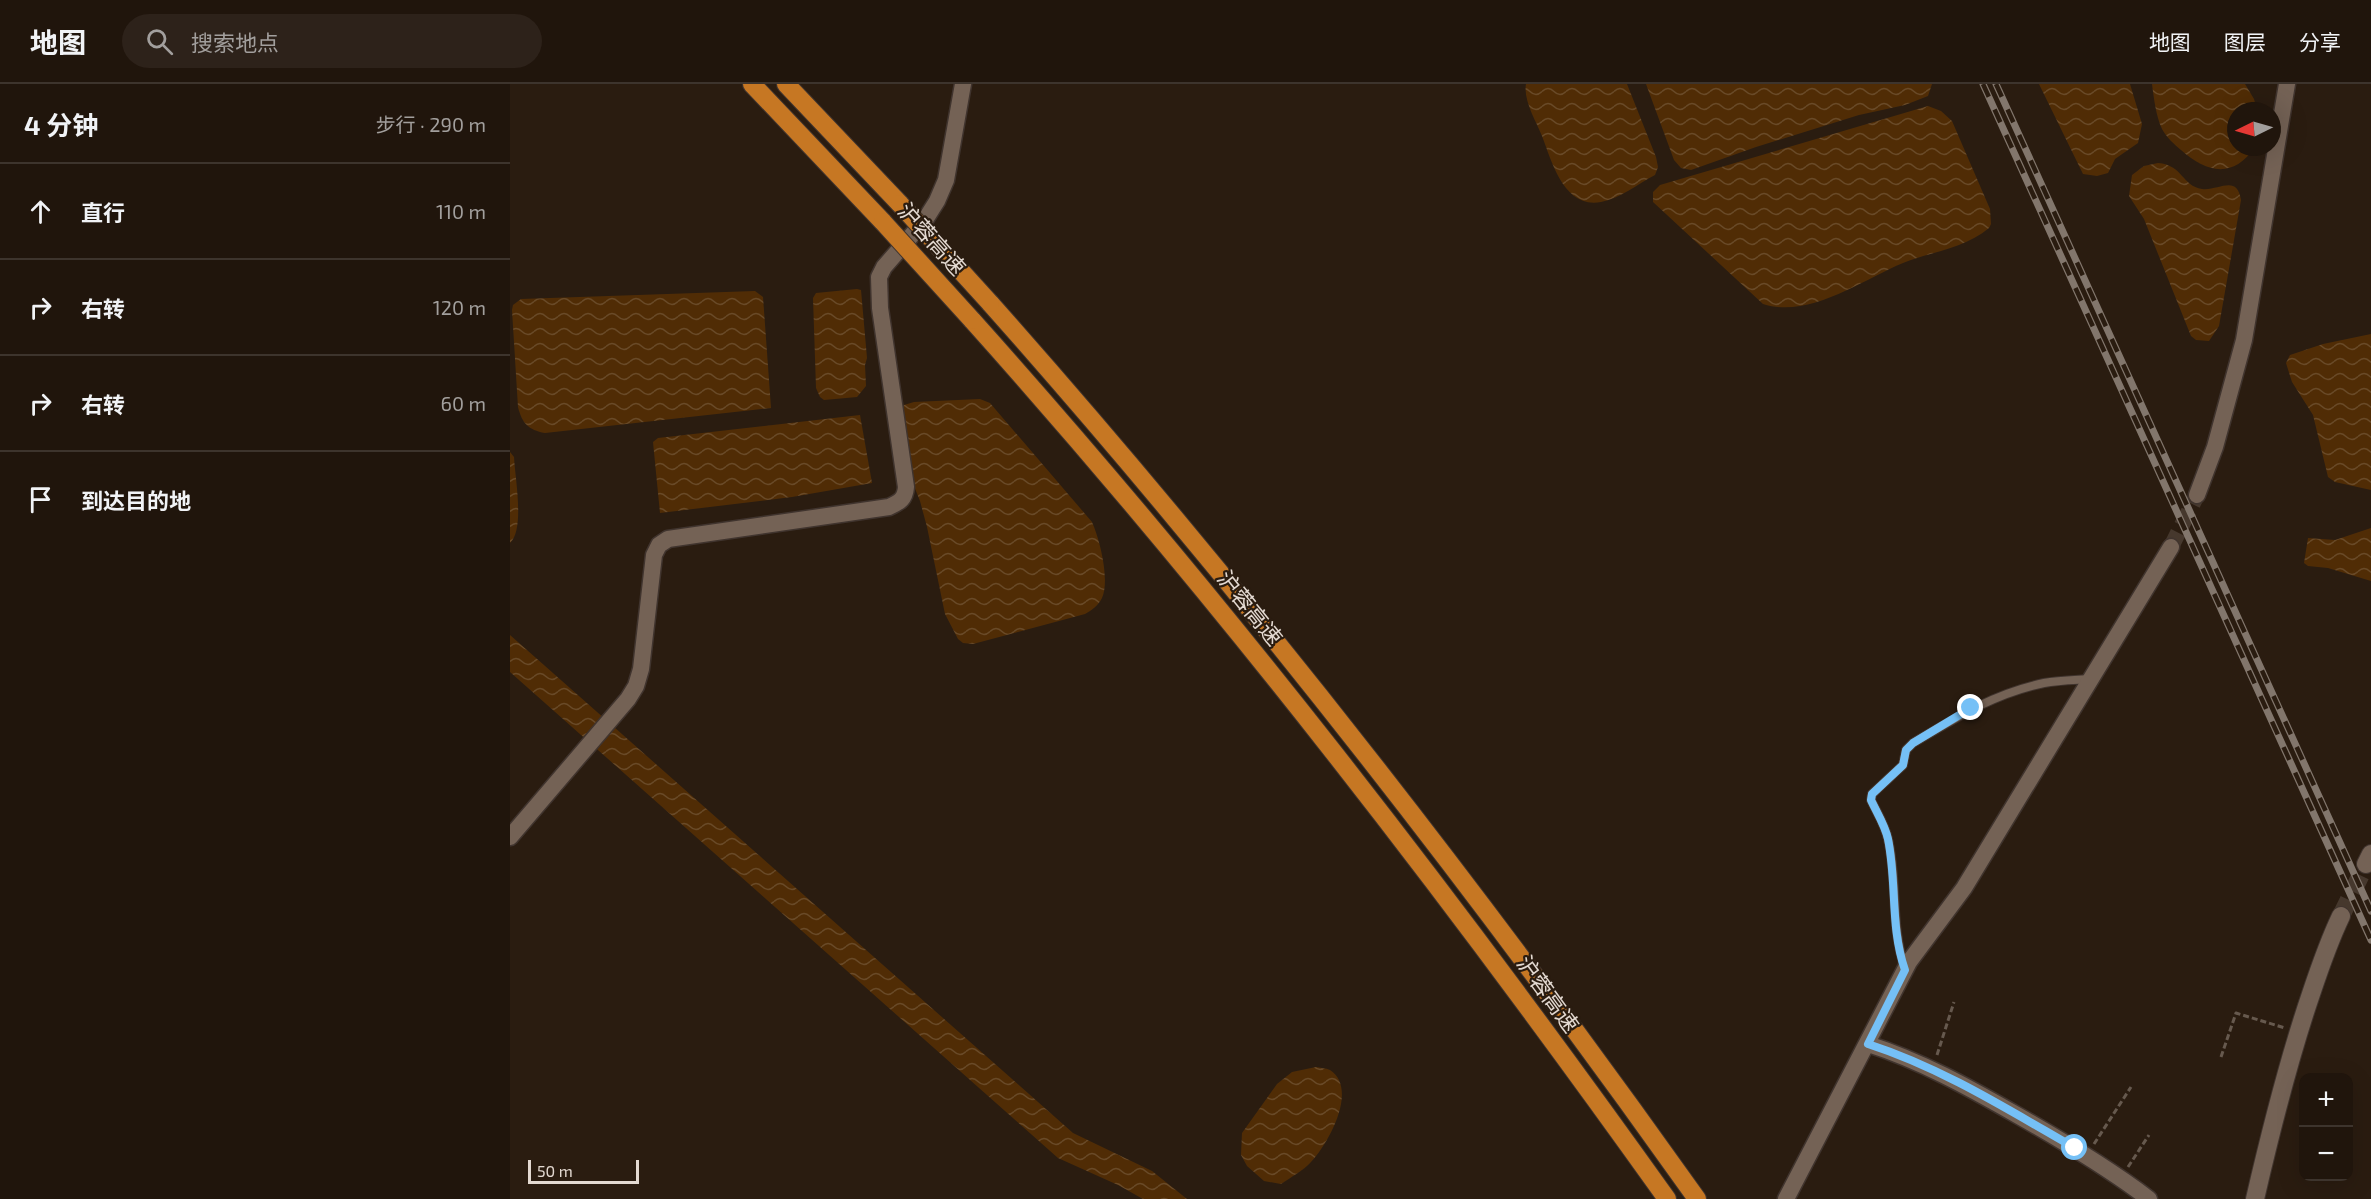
<!DOCTYPE html>
<html lang="zh">
<head>
<meta charset="utf-8">
<style>
	body { margin:0; font-family:"Exo 2","Noto Sans SC",sans-serif; background:#2d221a; color:#f1f3f6 }
	.controls { position:absolute; right:18px; bottom:18px; display:grid; overflow:hidden; border-radius:12px; box-shadow:0 6px 24px #0002 }
	.controls button { width:54px; height:54px; display:grid; place-items:center; padding:0; border:0; border-bottom:2px solid #3d342d; background:#20150c; color:#f1f3f6; font:30px sans-serif }
	.compass { position:absolute; left:1717px; top:18px; width:54px; height:54px; border-radius:50%; background:#20150c; box-shadow:0 6px 24px #0002; rotate:265deg }
	.scale { position:absolute; left:18px; bottom:15px; width:111px; box-sizing:border-box; padding-left:6px; border:3px solid #e3d9d1; border-top:0; font-size:16px; line-height:21px; white-space:nowrap; color:#e3d9d1; -webkit-text-stroke:4px #2a1c10; paint-order:stroke }
	.stop { position:absolute; width:18px; height:18px; margin:-14px; border:4px solid #75c0f6; border-radius:50%; background:#fff }
	.stop.end { background:#75c0f6; border-color:#fff; box-shadow:0 2px 6px #0008 }
	.list { margin:0; padding:0; list-style:none }
	h2 { display:flex; justify-content:space-between; align-items:center; height:78px; margin:0; padding:0 24px; font-size:26px }
	h2 small { font-size:20px; font-weight:400; color:#a29f9d }
	.list li { display:grid; grid-template-columns:39px 1fr auto; gap:18px; align-items:center; box-sizing:border-box; height:96px; padding:0 24px; border-top:2px solid #3d342d }
	.list b { display:block; font-size:22px; white-space:nowrap }
	.list em { font-size:20px; font-style:normal; color:#a29f9d }
	.icon { flex:none; width:33px; height:33px; fill:none; stroke:currentColor; stroke-width:2; stroke-linecap:round; stroke-linejoin:round }
	.map { position:relative; flex:none; width:1861px; height:1115px; overflow:hidden }
	header { display:flex; align-items:center; gap:36px; box-sizing:border-box; height:84px; padding:0 30px; background:#20150c; border-bottom:2px solid #3d342d }
	header strong { font-size:28px }
	nav { display:flex; gap:33px; margin-inline-start:auto; font-size:21px }
	.search { width:420px; height:54px; background:#2d221a; display:flex; align-items:center; gap:15px; box-sizing:border-box; padding:0 21px; border-radius:33px; color:#a29f9d; font-size:22px }
	main { display:flex }
	aside { flex:1; background:#20150c }
	.map>svg:first-child { display:block }
	.water { fill:url(#water-waves) }
	.lines { fill:none; stroke-linecap:round; stroke-linejoin:round }
	.street-tunnel { stroke:#46382d; stroke-width:16; stroke-dasharray:16 8; stroke-linecap:butt }
	.secondary-tunnel { stroke:#46382d; stroke-width:18; stroke-dasharray:18 9; stroke-linecap:butt }
	.lane-casing { stroke:#40342e; stroke-width:10 }
	.street-casing { stroke:#40342e; stroke-width:19 }
	.secondary-casing { stroke:#40342e; stroke-width:20 }
	.highway-casing { stroke:#40342e; stroke-width:20 }
	.path { stroke:#66594e; stroke-width:3; stroke-dasharray:6 3; stroke-linecap:butt }
	.lane { stroke:#746255; stroke-width:8 }
	.street { stroke:#746255; stroke-width:16 }
	.secondary { stroke:#746255; stroke-width:18 }
	.highway { stroke:#c67723; stroke-width:18 }
	.rail-casing { stroke:#82766c; stroke-width:7 }
	.rail { stroke:#2a1c10; stroke-width:4.5; stroke-dasharray:14; stroke-linecap:butt }
	.highway-bridge-casing { stroke:#40342e; stroke-width:20; stroke-linecap:butt }
	.highway-bridge { stroke:#c67723; stroke-width:18 }
	.route { stroke:#75c0f6; stroke-width:8 }
	.labels { text-anchor:middle; stroke-width:4.5; stroke-linejoin:round; paint-order:stroke }
	.street-label { font-size:22px; fill:#e3d9d1; stroke:#2a1c10 }
</style>
</head>
<body>
<header>
<strong>地图</strong>
<div class="search"><svg class="icon" aria-label="search" viewBox="0 0 24 24"><circle cx="10" cy="10" r="6"/><path d="M15 15l6 6"/></svg>搜索地点</div>
<nav><a>地图</a><a>图层</a><a>分享</a></nav>
</header>
<main>
<aside>
<h2>4 分钟<small>步行 · 290 m</small></h2>
<ul class="list">
<li><svg class="icon" aria-label="ahead" viewBox="0 0 24 24"><path d="M12 20V5M6 11l6-6 6 6"/></svg><div><b>直行</b></div><em>110 m</em></li>
<li><svg class="icon" aria-label="right" viewBox="0 0 24 24"><path d="M7 20v-9h11M14 6l5 5-5 5"/></svg><div><b>右转</b></div><em>120 m</em></li>
<li><svg class="icon" aria-label="right" viewBox="0 0 24 24"><path d="M7 20v-9h11M14 6l5 5-5 5"/></svg><div><b>右转</b></div><em>60 m</em></li>
<li><svg class="icon" aria-label="arrive" viewBox="0 0 24 24"><path d="M6 21V4h12l-3 4 3 4H6"/></svg><div><b>到达目的地</b></div></li>
</ul>
</aside>
<div class="map">
<svg width="1861" height="1115" viewBox="0 0 1861 1115">
	<defs>
		<pattern id="water-waves" width="16" height="10" patternUnits="userSpaceOnUse" patternTransform="scale(1.5)"><rect width="16" height="10" fill="#502c05"/><path d="M0 5q4-4 8 0t8 0" fill="none" stroke="#694a28"/></pattern>
	</defs>
	<rect width="100%" height="100%" fill="#2a1c10"/>
	<g class="water">
		<path d="M1016,0H1117L1146,73L1148,83L1145,91C1128,100 1109,115 1091,118C1054,125 1042,78 1032,52C1026,37 1013,16 1016,0Z"/>
		<polygon points="1136,0 1422,0 1418,12 1395,21 1349,31 1246,63 1181,86 1171,84 1164,76"/>
		<polygon points="1529,0 1620,0 1632,40 1628,59 1605,75 1598,89 1587,92 1573,90"/>
		<path d="M1642,0H1735L1744,15L1747,27H1726V63H1745C1723,95 1697,89 1671,66C1664,60 1657,54 1652,45C1646,32 1644,15 1642,0Z"/>
		<path d="M1418,22L1431,27L1442,37L1480,125L1481,140L1479,144C1456,164 1420,168 1393,179C1352,196 1299,235 1253,220L1143,118V108L1150,101Z"/>
		<path d="M1648,79C1673,81 1672,102 1692,105C1709,107 1727,90 1731,116L1709,242L1699,257L1686,256L1681,252L1634,135L1619,112L1622,91L1634,82Z"/>
		<polygon points="347,205 351,206 357,274 355,281 356,302 347,313 314,316 310,313 306,304 303,214 306,209"/>
		<path d="M245,207L253,213L261,324L35,349C18,346 12,339 8,323L2,226L3,221L11,215Z"/>
		<polygon points="1861,250 1861,406 1825,398 1818,393 1803,331 1782,298 1776,279 1780,271 1813,260"/>
		<path d="M470,315L480,319L582,438C590,456 600,496 592,514C588,522 582,526 575,530L463,560L453,559L448,555L435,530L417,443L410,417L398,387L388,329L394,321L404,318Z"/>
		<polygon points="350,331 362,399 282,413 150,429 143,358 148,354"/>
		<path d="M0,368L4,373C5,394 15,445 0,459Z"/>
		<polygon points="1861,444 1861,497 1818,484 1798,482 1794,479 1798,454 1825,456"/>
		<polygon points="0,551 563,1049 642,1087 677,1115 633,1115 608,1101 548,1074 0,588"/>
		<path d="M806,983C810,984 816,984 820,986C849,1005 818,1060 801,1078C793,1087 781,1093 771,1100L754,1097L737,1082L731,1071L732,1049L767,1000L782,988Z"/>
	</g>
	<g class="lines">
		<polyline class="street-tunnel" points="1661,463 1687,411"/>
		<polyline class="secondary-tunnel" points="1831,832 1856,780"/>
		<g class="lane-casing">
			<path id="lane" d="M1395,885C1380,841 1388,799 1378,755C1375,741 1367,729 1361,716L1362,710L1393,681L1396,666L1403,659C1445,634 1485,609 1534,599C1549,596 1565,596 1580,595"/>
		</g>
		<g class="street-casing">
			<g id="street">
				<polyline points="1687,411 1705,363 1734,256 1777,0"/>
				<path d="M0,753L118,615L126,602L131,585L144,471L149,461L158,455L379,423C390,418 395,415 396,403L370,224L369,193L374,183L415,136L427,117L436,96L453,0"/>
				<path d="M1358,960C1411,977 1458,1003 1507,1031C1553,1057 1597,1083 1639,1115"/>
				<polyline points="1276,1115 1399,878 1454,804 1661,463"/>
			</g>
		</g>
		<g class="secondary-casing">
			<g id="secondary">
				<polyline points="1856,780 1861,770"/>
				<path d="M1745,1115C1761,1046 1778,977 1801,910C1810,883 1819,857 1831,832"/>
			</g>
		</g>
		<g class="highway-casing">
			<g id="highway">
				<polyline points="242,0 373,138"/>
				<polyline points="276,0 390,120"/>
				<path d="M480,219C733,504 966,804 1187,1115"/>
				<path d="M462,236C712,515 940,811 1157,1115"/>
			</g>
		</g>
		<g class="path">
			<polyline points="1427,971 1444,918"/>
			<polyline points="1711,973 1726,929 1775,944"/>
			<polyline points="1584,1060 1621,1003"/>
			<polyline points="1618,1083 1639,1051"/>
		</g>
		<use href="#lane" class="lane"/>
		<use href="#street" class="street"/>
		<use href="#secondary" class="secondary"/>
		<use href="#highway" class="highway"/>
		<g class="rail-casing">
			<g id="rail">
				<polyline points="1473,0 1861,856"/>
				<polyline points="1486,0 1861,827"/>
			</g>
		</g>
		<use href="#rail" class="rail"/>
		<g class="highway-bridge-casing">
			<g id="highway-bridge">
				<polyline points="390,120 480,219"/>
				<polyline points="373,138 462,236"/>
			</g>
		</g>
		<use href="#highway-bridge" class="highway-bridge"/>
	</g>
	<g class="lines">
		<path class="route" d="M1461,624L1403,659L1396,666L1393,681L1362,710L1361,716C1367,729 1375,741 1378,755C1387,799 1380,843 1395,886L1358,960C1432,984 1497,1025 1565,1064"/>
	</g>
	<g class="labels">
		<g class="street-label">
			<text transform="translate(422 155) rotate(48)" y="8">沪蓉高速</text>
			<text transform="translate(740 524) rotate(51)" y="8">沪蓉高速</text>
			<text transform="translate(1038 910) rotate(54)" y="8">沪蓉高速</text>
		</g>
	</g>
</svg>
<div class="controls">
<button>+</button>
<button>−</button>
</div>
<svg class="compass" viewBox="-18 -18 36 36"><path d="M0-13l5 13h-10z" fill="#e53935"/><path d="M0 13l5-13h-10z" fill="#a29f9d"/></svg>
<div class="scale">50 m</div>
<div class="stop" style="left:1565px;top:1064px"></div>
<div class="stop end" style="left:1461px;top:624px"></div>
</div>
</main>
</body>
</html>
